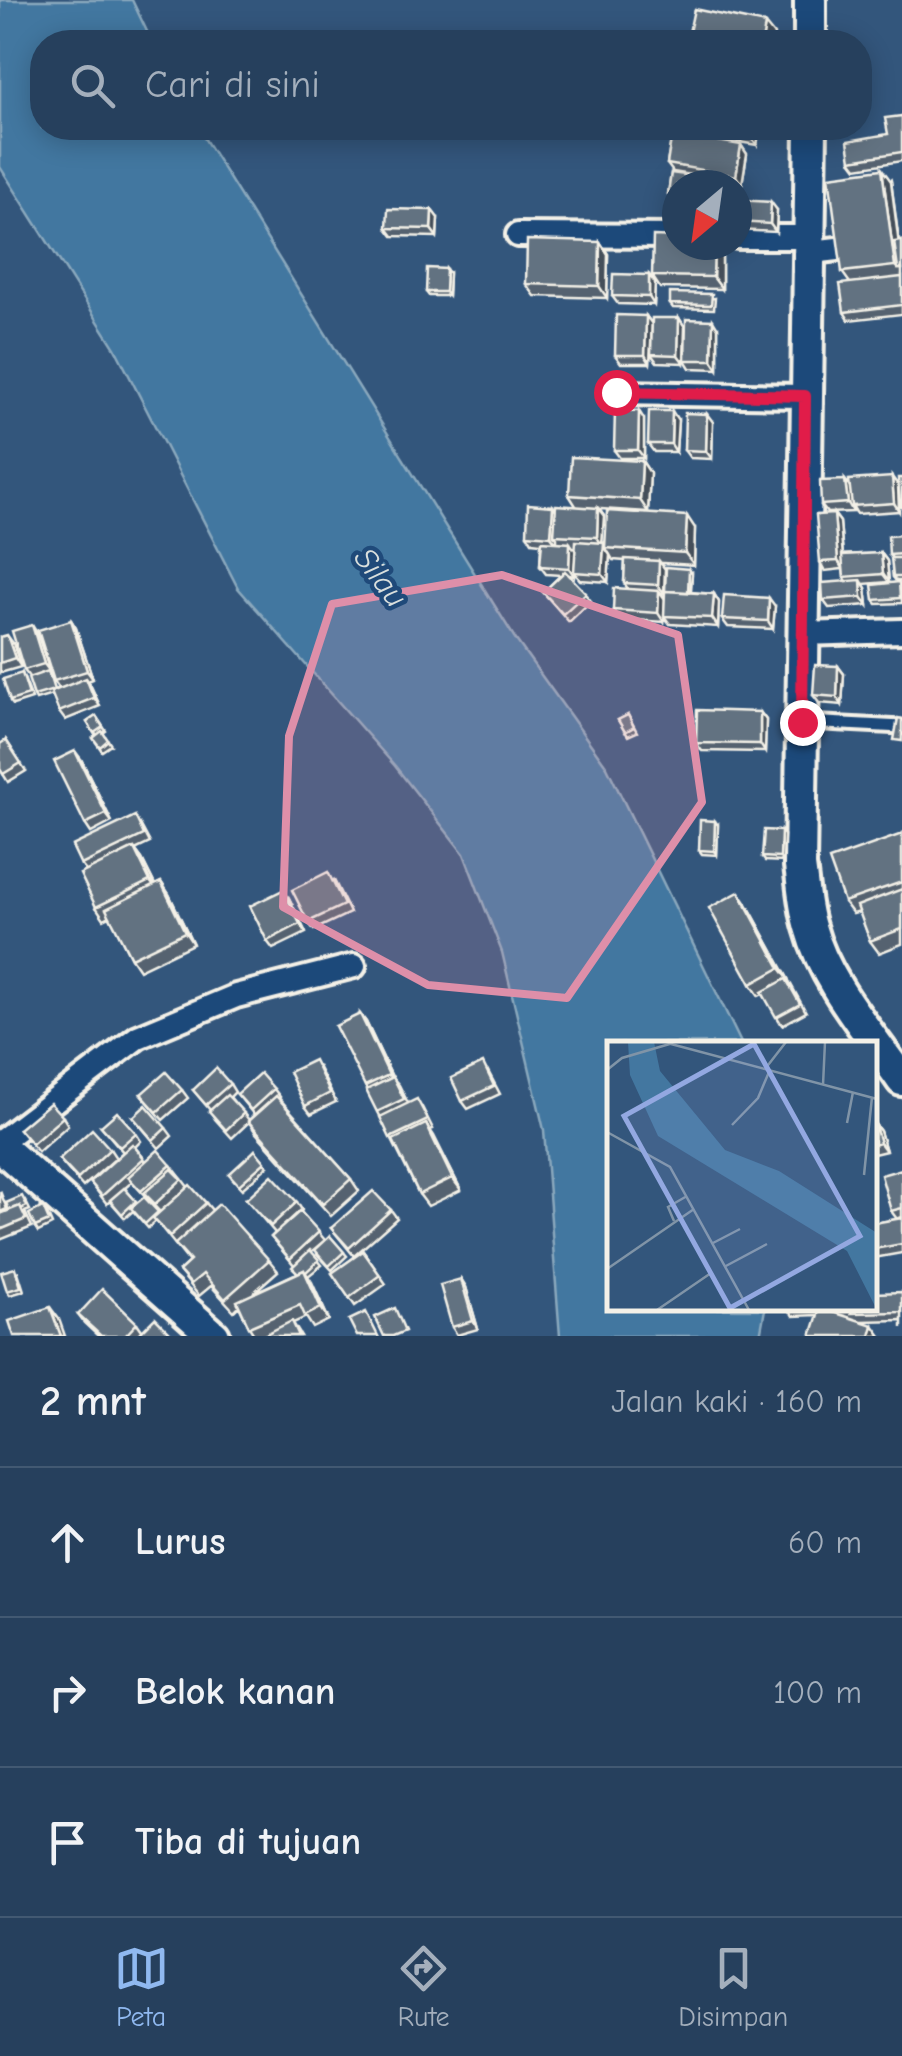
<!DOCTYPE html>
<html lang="id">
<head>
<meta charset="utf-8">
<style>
	body { margin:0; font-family:"Comic Neue",sans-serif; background:#2e4763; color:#f1f3f6 }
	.compass { position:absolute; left:662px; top:170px; width:90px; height:90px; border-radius:50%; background:#26405d; box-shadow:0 5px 25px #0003; rotate:209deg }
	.stop { position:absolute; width:30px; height:30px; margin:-22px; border:8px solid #e11d48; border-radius:50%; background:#fff }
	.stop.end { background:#e11d48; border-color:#fff; box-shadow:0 2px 10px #0008 }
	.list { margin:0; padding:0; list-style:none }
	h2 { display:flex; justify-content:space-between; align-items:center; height:130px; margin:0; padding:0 40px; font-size:42px }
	h2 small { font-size:32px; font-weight:400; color:#a4afbc }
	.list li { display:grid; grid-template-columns:65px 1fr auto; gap:30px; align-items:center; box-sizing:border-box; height:150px; padding:0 40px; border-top:2px solid #425972 }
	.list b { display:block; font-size:38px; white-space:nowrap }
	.list em { font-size:32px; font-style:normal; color:#a4afbc }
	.icon { flex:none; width:55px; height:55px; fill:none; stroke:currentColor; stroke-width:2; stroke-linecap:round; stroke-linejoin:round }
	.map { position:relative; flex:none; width:902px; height:1336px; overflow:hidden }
	.search { position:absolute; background:#26405d; box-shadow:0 5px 25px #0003; left:30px; right:30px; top:30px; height:110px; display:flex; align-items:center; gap:25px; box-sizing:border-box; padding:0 35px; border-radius:40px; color:#a4afbc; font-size:38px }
	.sheet { height:580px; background:#26405d }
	nav { display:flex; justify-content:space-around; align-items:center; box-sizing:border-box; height:140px; border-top:2px solid #425972; background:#26405d; font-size:28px; color:#a4afbc }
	nav a { display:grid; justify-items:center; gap:5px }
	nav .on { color:#90b9f0 }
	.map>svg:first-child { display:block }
	.water { fill:#4377a0; stroke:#8aa8bd; stroke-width:2.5 }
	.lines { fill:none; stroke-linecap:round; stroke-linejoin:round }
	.service-casing { stroke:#f4f1e8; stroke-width:19 }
	.minor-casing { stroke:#f4f1e8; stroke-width:30 }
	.secondary-casing { stroke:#f4f1e8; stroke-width:38 }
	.service { stroke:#1f4a7a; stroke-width:11 }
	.minor { stroke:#1f4a7a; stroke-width:22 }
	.secondary { stroke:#1f4a7a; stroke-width:30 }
	.wall { fill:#54626f; stroke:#f4f1e8; stroke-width:2.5; fill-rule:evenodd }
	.shaded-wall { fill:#45505a; stroke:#f4f1e8; stroke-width:2.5 }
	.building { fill:#627281; stroke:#f4f1e8; stroke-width:2.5 }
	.route { stroke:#e11d48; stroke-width:12 }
	.marked { fill:#de8fa9; fill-opacity:0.2; stroke:#de8fa9; stroke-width:8; stroke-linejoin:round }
	.labels { text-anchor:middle; stroke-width:9; stroke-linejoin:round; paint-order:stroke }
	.water-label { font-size:32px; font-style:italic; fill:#d9dfdd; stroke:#1f4a7a }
	.inset-road { fill:none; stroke:#8094a7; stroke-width:2.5 }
	.view { fill:#93a8e1; fill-opacity:0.15; stroke:#93a8e1; stroke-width:5 }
	.inset-edge { fill:none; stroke:#f4f1e8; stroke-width:5 }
</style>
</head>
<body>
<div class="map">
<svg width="902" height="1336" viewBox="0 0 902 1336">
	<rect width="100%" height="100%" fill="#33567c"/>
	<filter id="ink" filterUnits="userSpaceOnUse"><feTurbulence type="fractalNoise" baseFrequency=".01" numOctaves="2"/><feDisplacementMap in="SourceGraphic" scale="20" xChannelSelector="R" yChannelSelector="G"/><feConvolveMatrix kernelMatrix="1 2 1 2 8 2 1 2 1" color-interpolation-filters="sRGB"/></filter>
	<g filter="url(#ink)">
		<polygon class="water" points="0,0 132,0 152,42 42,42 42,128 198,128 516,640 607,767 741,1043 610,1044 610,1308 765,1309 760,1336 560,1336 544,1130 502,952 464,854 395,766 238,588 115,348 0,167"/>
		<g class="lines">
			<g class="service-casing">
				<polyline id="service" points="806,722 902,727"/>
			</g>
			<g class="minor-casing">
				<g id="minor">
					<polyline points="518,235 677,236"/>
					<polyline points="737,237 812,237"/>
					<polyline points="812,252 846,248"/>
					<polyline points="616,393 805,396"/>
					<polyline points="802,634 902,631"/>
					<polyline points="0,1142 138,1037 236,996 354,966"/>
				</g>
			</g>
			<g class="secondary-casing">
				<g id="secondary">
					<polyline points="810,0 810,42"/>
					<path d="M811,128L800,866C803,886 804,908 810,927C825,983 870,1033 902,1080"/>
					<polyline points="0,1146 214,1336"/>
				</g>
			</g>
			<use href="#service" class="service"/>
			<use href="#minor" class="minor"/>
			<use href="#secondary" class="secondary"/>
		</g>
		<g class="wall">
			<polygon points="902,116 902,161 857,168 851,160 888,134"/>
			<polygon points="682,128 760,128 757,145 686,133"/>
			<polygon points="672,133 741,145 747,154 742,184 729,182 731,185 677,185 677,203 674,202 668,194 671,173 716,179 673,172 667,164"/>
			<polygon points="891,181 899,242 902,241 902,314 849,320 844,312 850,283 842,272"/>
			<polygon points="737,200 777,210 776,232 737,230"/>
			<polygon points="438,218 437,237 393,236 387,228"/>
			<polygon points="600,242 608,254 607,298 535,296 526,284"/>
			<polygon points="677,245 719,245 722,249 722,289 660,288 652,276"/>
			<polygon points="449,273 448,296 429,296 426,292"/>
			<polygon points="649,275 655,283 654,305 618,304 612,296"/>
			<polygon points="715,298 714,309 673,308 670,304"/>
			<polygon points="646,316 652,324 650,363 621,363 615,355"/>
			<polygon points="679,318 685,327 684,363 657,362 651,354"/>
			<polygon points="718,328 718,369 690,368 685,360"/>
			<polygon points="644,419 644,458 620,458 614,450"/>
			<polygon points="678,420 676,452 654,452 648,444"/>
			<polygon points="713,422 712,459 690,458 684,450"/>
			<polygon points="642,461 650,473 648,512 599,509 604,516 602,543 695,528 694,565 661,563 665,569 664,593 661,593 665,599 692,573 691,592 714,594 719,602 718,627 670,624 664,616 664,622 619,619 613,610 628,589 624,583 625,561 613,560 610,555 608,582 580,580 574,572 574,576 569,575 591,601 569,622 543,592 561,575 546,574 540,566 541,543 532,542 527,534 553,506 556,510 576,506 569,495"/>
			<polygon points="845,480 850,486 898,485 899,511 857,514 853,507 853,512 827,513 821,505"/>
			<polygon points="834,514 840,522 843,555 881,553 887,561 889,582 863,584 866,588 868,605 829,608 823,600 847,581 844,577 843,569 825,571 820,562"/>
			<polygon points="902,535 902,581 896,581 893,577 892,558 889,555"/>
			<polygon points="899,582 901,587 902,603 877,604 874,600"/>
			<polygon points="775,606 773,629 728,627 722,619"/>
			<polygon points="71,620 76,628 93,679 88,681 100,706 65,720 59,712 52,695 36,700 34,696 29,677 24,670 37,633 55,690 59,688 54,681"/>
			<polygon points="0,637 13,643 21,667 0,673"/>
			<polygon points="838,666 844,674 842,705 819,703 813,695"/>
			<polygon points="22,673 32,699 13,705 10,701"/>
			<polygon points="760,712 766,720 765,752 702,751 696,743"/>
			<polygon points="628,715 637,732 628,736 618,720"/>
			<polygon points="96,716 106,731 103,733 111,745 102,751 93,738 96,736 87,722"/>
			<polygon points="6,740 26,771 8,782 0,769"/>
			<polygon points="81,759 112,822 91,833 85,824"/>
			<polygon points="140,824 150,843 135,850 142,859 155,885 161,882 169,894 193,944 139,970 131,958 110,916 104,919 96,907 86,871 81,865"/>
			<polygon points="718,825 717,855 702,854 699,850"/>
			<polygon points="781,831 784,835 783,862 765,861 762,857"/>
			<polygon points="902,834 902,944 879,953 870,941 860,912 853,914 844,902"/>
			<polygon points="334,880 350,913 314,930 308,922"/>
			<polygon points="289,898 306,933 273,949 267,941"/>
			<polygon points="747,904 806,1012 782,1025 763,994 759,996 751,984"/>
			<polygon points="360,1014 366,1022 392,1077 399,1085 408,1103 422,1107 433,1129 430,1130 461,1190 428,1206 419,1194 365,1086"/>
			<polygon points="319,1068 336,1102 311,1114 305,1106"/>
			<polygon points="488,1071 500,1094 468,1109 462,1101"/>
			<polygon points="230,1084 235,1092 230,1097 249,1120 254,1115 237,1094 274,1089 280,1097 279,1098 351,1179 359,1191 331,1216 256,1133 249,1122 232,1138 215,1119 210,1110 193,1090"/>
			<polygon points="182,1090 188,1098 163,1120 141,1094"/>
			<polygon points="63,1117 68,1125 38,1152 19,1129"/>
			<polygon points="133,1117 166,1128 172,1136 159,1148"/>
			<polygon points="874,1123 880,1131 886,1151 874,1154"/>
			<path d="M101,1126L136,1133L141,1141L135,1147L146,1161L171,1165L188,1187L206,1203L212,1210L269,1260L278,1271L253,1293L297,1273L294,1265L271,1237L275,1233L246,1199L297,1202L302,1210L301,1212L325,1240L311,1252L322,1265L308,1276L329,1320L313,1328L306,1317L293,1323L301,1336H255L249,1327L239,1306L234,1311L211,1286L199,1296L179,1271L189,1262L156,1221L148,1228L133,1211L125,1218L110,1201L107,1204L90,1182L123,1152ZM132,1182L160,1212L159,1213L137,1203L125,1188Z"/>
			<polygon points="110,1149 116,1158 83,1187 59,1159"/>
			<polygon points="255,1150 268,1166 242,1189 232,1178"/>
			<polygon points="902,1169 902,1217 897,1219 891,1211"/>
			<polygon points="0,1191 7,1209 0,1212"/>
			<polygon points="25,1200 30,1210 25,1212 32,1227 0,1240 0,1214 9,1210"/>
			<polygon points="391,1210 397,1218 354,1256 331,1228"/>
			<polygon points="46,1211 52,1225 38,1232 35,1227"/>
			<polygon points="902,1218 902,1253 874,1258 874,1223"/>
			<polygon points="330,1236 347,1256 332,1270 317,1254"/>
			<polygon points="363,1251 386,1284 355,1306 332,1273"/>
			<polygon points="18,1272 24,1291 10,1295 7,1291"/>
			<polygon points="461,1279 466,1287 478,1329 457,1335 452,1327"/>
			<polygon points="902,1292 902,1328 902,1320 861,1321 818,1315 793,1316 788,1308 874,1308"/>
			<polygon points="78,1315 137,1323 142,1330 173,1336 98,1336 84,1323"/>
		</g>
		<g class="shaded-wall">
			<polygon points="765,24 774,35 772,42 762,42"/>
			<polygon points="753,128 760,128 757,145 751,137"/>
			<polygon points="741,145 747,154 742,184 736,176"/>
			<polygon points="882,169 891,181 902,269 898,269 895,266"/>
			<polygon points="771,202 777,210 776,232 770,224"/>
			<polygon points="432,210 438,218 437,237 431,229"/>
			<polygon points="600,242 608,254 607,298 599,286"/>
			<polygon points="714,245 719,245 722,249 722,289 713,277"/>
			<polygon points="446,269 449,273 448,296 445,292"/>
			<polygon points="649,275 655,283 654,305 649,297"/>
			<polygon points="646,316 652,324 650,363 645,355"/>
			<polygon points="679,318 685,327 684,363 678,355"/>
			<polygon points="713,320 718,328 718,369 712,360"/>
			<polygon points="639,411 644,419 644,458 638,450"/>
			<polygon points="672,411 678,420 676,452 671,444"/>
			<polygon points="707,414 713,422 712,459 706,451"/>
			<polygon points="642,461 650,473 648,512 640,500"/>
			<polygon points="892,477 898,485 899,511 894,503"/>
			<polygon points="845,480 851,488 853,512 848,503"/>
			<polygon points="553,506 559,514 554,535 557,538 557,544 551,536"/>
			<polygon points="598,508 604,516 602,545 597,537"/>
			<polygon points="834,514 840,522 844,569 838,561"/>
			<polygon points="687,516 695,528 694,565 685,553"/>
			<polygon points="570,543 576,551 574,576 569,568"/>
			<polygon points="604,543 605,548 610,555 608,582 602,574"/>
			<polygon points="881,553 887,561 889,582 883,574"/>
			<polygon points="659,561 665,569 664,593 658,585"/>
			<polygon points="689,569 692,573 690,596 688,592"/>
			<polygon points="861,580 866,588 868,605 862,597"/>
			<polygon points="659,591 665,599 664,622 658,613"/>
			<polygon points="714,594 719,602 718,627 712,618"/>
			<polygon points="769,598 775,606 773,629 768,621"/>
			<polygon points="71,620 76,628 93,679 87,671"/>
			<polygon points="32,625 37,633 50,672 44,664"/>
			<polygon points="7,635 13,643 21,667 15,658"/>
			<polygon points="838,666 844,674 842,705 837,697"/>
			<polygon points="86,678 91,686 100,706 94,698"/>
			<polygon points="760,712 766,720 765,752 760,744"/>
			<polygon points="75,751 81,759 112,822 106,814"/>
			<polygon points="715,821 718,825 717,855 714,851"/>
			<polygon points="781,831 784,835 783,862 780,858"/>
			<polygon points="134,848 142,859 159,893 150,881"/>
			<polygon points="161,882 169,894 193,944 185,932"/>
			<polygon points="283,890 289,898 306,933 300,924"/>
			<polygon points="739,892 747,904 789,980 780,968"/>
			<polygon points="360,1014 366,1022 395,1083 389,1075"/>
			<polygon points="874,1123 880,1131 886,1151 880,1143"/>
			<polygon points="426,1124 434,1136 461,1190 452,1178"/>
			<polygon points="304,1270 312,1282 329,1320 321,1308"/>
			<polygon points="461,1279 466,1287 478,1329 473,1321"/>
			<polygon points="50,1307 59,1319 65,1336 61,1336"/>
			<polygon points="873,1325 881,1336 870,1336"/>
		</g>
		<g class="building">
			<polygon points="694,9 765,24 762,42 687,42"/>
			<polygon points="902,116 902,152 851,160 848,141 888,134 885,118"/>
			<polygon points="695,128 753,128 751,137"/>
			<polygon points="672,133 741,145 736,176 667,164"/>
			<polygon points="882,169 895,266 842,272 829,176"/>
			<polygon points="671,173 728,181 728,185 677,185 677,196 668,194"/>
			<polygon points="737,200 771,202 770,224 737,222"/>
			<polygon points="388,209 432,210 431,229 387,228"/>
			<polygon points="653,236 677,237 677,245 714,245 713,277 652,276"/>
			<polygon points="527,240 600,242 599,286 526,284"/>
			<polygon points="902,241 902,269 898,269 894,242"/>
			<polygon points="427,268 446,269 445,292 426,292"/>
			<polygon points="613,274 649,275 649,297 612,296"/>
			<polygon points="902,277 902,305 844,312 840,284"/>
			<polygon points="670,293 712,294 711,305 670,304"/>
			<polygon points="616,315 646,316 645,355 615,355"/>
			<polygon points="652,318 679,318 678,355 651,354"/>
			<polygon points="686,319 713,320 712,360 685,360"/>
			<polygon points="615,410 639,411 638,450 614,450"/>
			<polygon points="649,411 672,411 671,444 648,444"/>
			<polygon points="685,413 707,414 706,451 684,450"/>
			<polygon points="571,457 642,461 640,500 569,495"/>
			<polygon points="892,477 894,503 852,506 849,480"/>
			<polygon points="898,478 902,478 902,507 900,507"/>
			<polygon points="845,480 848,503 821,505 820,481"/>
			<polygon points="528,504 553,506 551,536 527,534"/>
			<polygon points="556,505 598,508 597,537 554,535"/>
			<polygon points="607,511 687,516 685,553 605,548"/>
			<polygon points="834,514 838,561 820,562 816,515"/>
			<polygon points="902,535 902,554 889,555 888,536"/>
			<polygon points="542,541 570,543 569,568 540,566"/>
			<polygon points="576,541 604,543 602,574 574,572"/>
			<polygon points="881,553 883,574 844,577 842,555"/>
			<polygon points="891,558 902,558 902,577 893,577"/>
			<polygon points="625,559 659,561 658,585 624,583"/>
			<polygon points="666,567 689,569 688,592 665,591"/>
			<polygon points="565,571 586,593 563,614 543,592"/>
			<polygon points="861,580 862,597 823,600 822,583"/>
			<polygon points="899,582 900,598 874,600 872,585"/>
			<polygon points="614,588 659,591 658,613 613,610"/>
			<polygon points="665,591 714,594 712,618 664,616"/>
			<polygon points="724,595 769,598 768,621 722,619"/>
			<polygon points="71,620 87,671 54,681 38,630"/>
			<polygon points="32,625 44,664 24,670 12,631"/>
			<polygon points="7,635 15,658 0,663 0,637"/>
			<polygon points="815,665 838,666 837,697 813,695"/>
			<polygon points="48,671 54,690 34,696 28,678"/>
			<polygon points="22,673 29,695 10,701 3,679"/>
			<polygon points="86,678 94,698 59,712 51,692"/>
			<polygon points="697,710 760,712 760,744 696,743"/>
			<polygon points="628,715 634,727 625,732 618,720"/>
			<polygon points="96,716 103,727 94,733 87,722"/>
			<polygon points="898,718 902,719 902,741 894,740"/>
			<polygon points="102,731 108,740 100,747 93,738"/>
			<polygon points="6,740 21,763 3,774 0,769 0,744"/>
			<polygon points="75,751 106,814 85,824 54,761"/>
			<polygon points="135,816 144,835 81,865 72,846"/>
			<polygon points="700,820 715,821 714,851 699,850"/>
			<polygon points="764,830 781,831 780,858 762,857"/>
			<polygon points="902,834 902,882 844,902 829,860"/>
			<polygon points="134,848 150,881 96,907 80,874"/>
			<polygon points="328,872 344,905 308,922 292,890"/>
			<polygon points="161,882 185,932 131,958 106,909"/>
			<polygon points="902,889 902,929 870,941 857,906"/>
			<polygon points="283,890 300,924 267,941 250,906"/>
			<polygon points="739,892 780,968 751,984 709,908"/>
			<polygon points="786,979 800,1004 776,1017 762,992"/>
			<polygon points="360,1014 389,1075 365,1086 335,1026"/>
			<polygon points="314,1060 330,1093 305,1106 289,1072"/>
			<polygon points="483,1063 494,1086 462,1101 451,1078"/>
			<polygon points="216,1068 230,1084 206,1105 193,1090"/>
			<polygon points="166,1072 182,1090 157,1112 141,1094"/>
			<polygon points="260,1073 274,1089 251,1110 237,1094"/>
			<polygon points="393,1077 404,1099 377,1112 366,1090"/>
			<polygon points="227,1095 244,1113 226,1130 209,1111"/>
			<polygon points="276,1096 351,1179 323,1204 248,1121"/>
			<polygon points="417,1099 428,1120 390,1138 380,1117"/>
			<polygon points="50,1103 63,1117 32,1144 19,1129"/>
			<polygon points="146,1105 166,1128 153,1140 133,1117"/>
			<polygon points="117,1112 136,1133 120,1147 101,1126"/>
			<polygon points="874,1123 880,1143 874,1145"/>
			<polygon points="426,1124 452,1178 419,1194 393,1140"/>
			<polygon points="92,1129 110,1149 78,1179 59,1159"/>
			<polygon points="132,1144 144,1158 102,1196 90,1182"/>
			<polygon points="158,1150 171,1165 141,1191 128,1177"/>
			<polygon points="255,1150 265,1162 239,1185 229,1174"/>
			<polygon points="172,1169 182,1179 155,1204 144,1193"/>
			<polygon points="902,1169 902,1208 891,1211 881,1175"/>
			<polygon points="272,1175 297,1202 271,1226 246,1199"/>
			<polygon points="190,1185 206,1203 170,1236 153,1218"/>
			<polygon points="124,1188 136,1201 122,1214 110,1200"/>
			<polygon points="373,1191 391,1210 349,1248 331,1228"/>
			<polygon points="22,1196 27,1206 21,1209 20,1206 9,1210 6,1203"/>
			<polygon points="144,1197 158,1212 145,1224 131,1208"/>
			<polygon points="219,1204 269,1260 225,1299 203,1274 191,1284 179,1271 190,1261 175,1244"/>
			<polygon points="20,1206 26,1219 0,1230 0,1214"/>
			<polygon points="43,1207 49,1221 35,1227 29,1214"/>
			<polygon points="300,1211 319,1232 290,1259 271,1237"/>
			<polygon points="902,1218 902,1244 874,1249 874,1223"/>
			<polygon points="330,1236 344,1252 329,1266 315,1250"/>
			<polygon points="310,1250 319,1260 305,1273 304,1270 298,1273 292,1267"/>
			<polygon points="363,1251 380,1275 349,1298 332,1273"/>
			<polygon points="15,1268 21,1287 7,1291 1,1272"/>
			<polygon points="304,1270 321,1308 305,1316 300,1305 249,1327 237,1301"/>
			<polygon points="461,1279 473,1321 452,1327 440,1285"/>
			<polygon points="102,1289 137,1323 125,1336 101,1336 78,1315"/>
			<polygon points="902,1292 902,1312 851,1313 851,1308 874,1308 874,1293"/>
			<polygon points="50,1307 61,1336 14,1336 9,1321"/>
			<polygon points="395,1308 405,1331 393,1336 384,1336 375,1317"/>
			<polygon points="820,1308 873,1325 870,1336 811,1336"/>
			<polygon points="366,1312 378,1336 357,1336 349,1320"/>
			<polygon points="155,1318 173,1336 137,1336"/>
			<polygon points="292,1321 299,1336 262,1336"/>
		</g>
	</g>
	<g class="lines" filter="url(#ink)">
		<polyline class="route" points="616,392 805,396 802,722"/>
	</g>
	<path class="marked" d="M502,575L678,635L702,802L567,998L428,985L283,907L289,736L332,604Z"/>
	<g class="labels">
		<g class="water-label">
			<text transform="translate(381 577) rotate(53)" y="11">Silau</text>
		</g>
	</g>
	<g transform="translate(607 1041)">
		<rect width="270" height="270" fill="#33567c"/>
		<path d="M21,1H47L53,30L118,109L172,130L270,192V269L240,210L51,95L23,34Z" fill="#4377a0"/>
		<path class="inset-road" d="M64,3L270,58M158,28L179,1M0,29L15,17L66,2M216,44L218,1M240,82L246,51M125,84L151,57L162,31M0,91L63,126L142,269M257,134L265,56M0,154V206M67,180L61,166L80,155M106,202L133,188M117,226L160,203M0,228L87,168M50,269L104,232"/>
		<path class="view" d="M147,3L253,195L123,267L17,75Z"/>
		<rect width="270" height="270" class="inset-edge"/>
	</g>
</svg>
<svg class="compass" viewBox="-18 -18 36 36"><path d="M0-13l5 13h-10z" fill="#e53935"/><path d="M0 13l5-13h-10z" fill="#a4afbc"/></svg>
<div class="stop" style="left:616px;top:392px"></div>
<div class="stop end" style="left:802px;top:722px"></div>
<div class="search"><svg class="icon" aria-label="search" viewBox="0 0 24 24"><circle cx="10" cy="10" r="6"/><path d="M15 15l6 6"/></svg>Cari di sini</div>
</div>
<section class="sheet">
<h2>2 mnt<small>Jalan kaki · 160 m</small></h2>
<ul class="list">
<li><svg class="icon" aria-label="ahead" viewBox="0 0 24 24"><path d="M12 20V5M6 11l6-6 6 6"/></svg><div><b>Lurus</b></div><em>60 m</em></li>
<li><svg class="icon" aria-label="right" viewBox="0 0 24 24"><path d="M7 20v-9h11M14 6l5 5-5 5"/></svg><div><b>Belok kanan</b></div><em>100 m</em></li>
<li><svg class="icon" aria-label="arrive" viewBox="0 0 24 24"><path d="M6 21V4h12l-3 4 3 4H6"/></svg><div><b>Tiba di tujuan</b></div></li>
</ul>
</section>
<nav>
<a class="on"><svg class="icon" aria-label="map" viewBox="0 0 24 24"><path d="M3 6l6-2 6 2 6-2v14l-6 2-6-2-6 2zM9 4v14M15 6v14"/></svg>Peta</a>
<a><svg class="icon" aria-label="directions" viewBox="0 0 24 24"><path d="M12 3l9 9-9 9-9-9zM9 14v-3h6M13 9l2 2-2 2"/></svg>Rute</a>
<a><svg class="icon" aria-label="saved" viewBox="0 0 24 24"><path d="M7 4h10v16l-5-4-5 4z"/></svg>Disimpan</a>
</nav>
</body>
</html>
